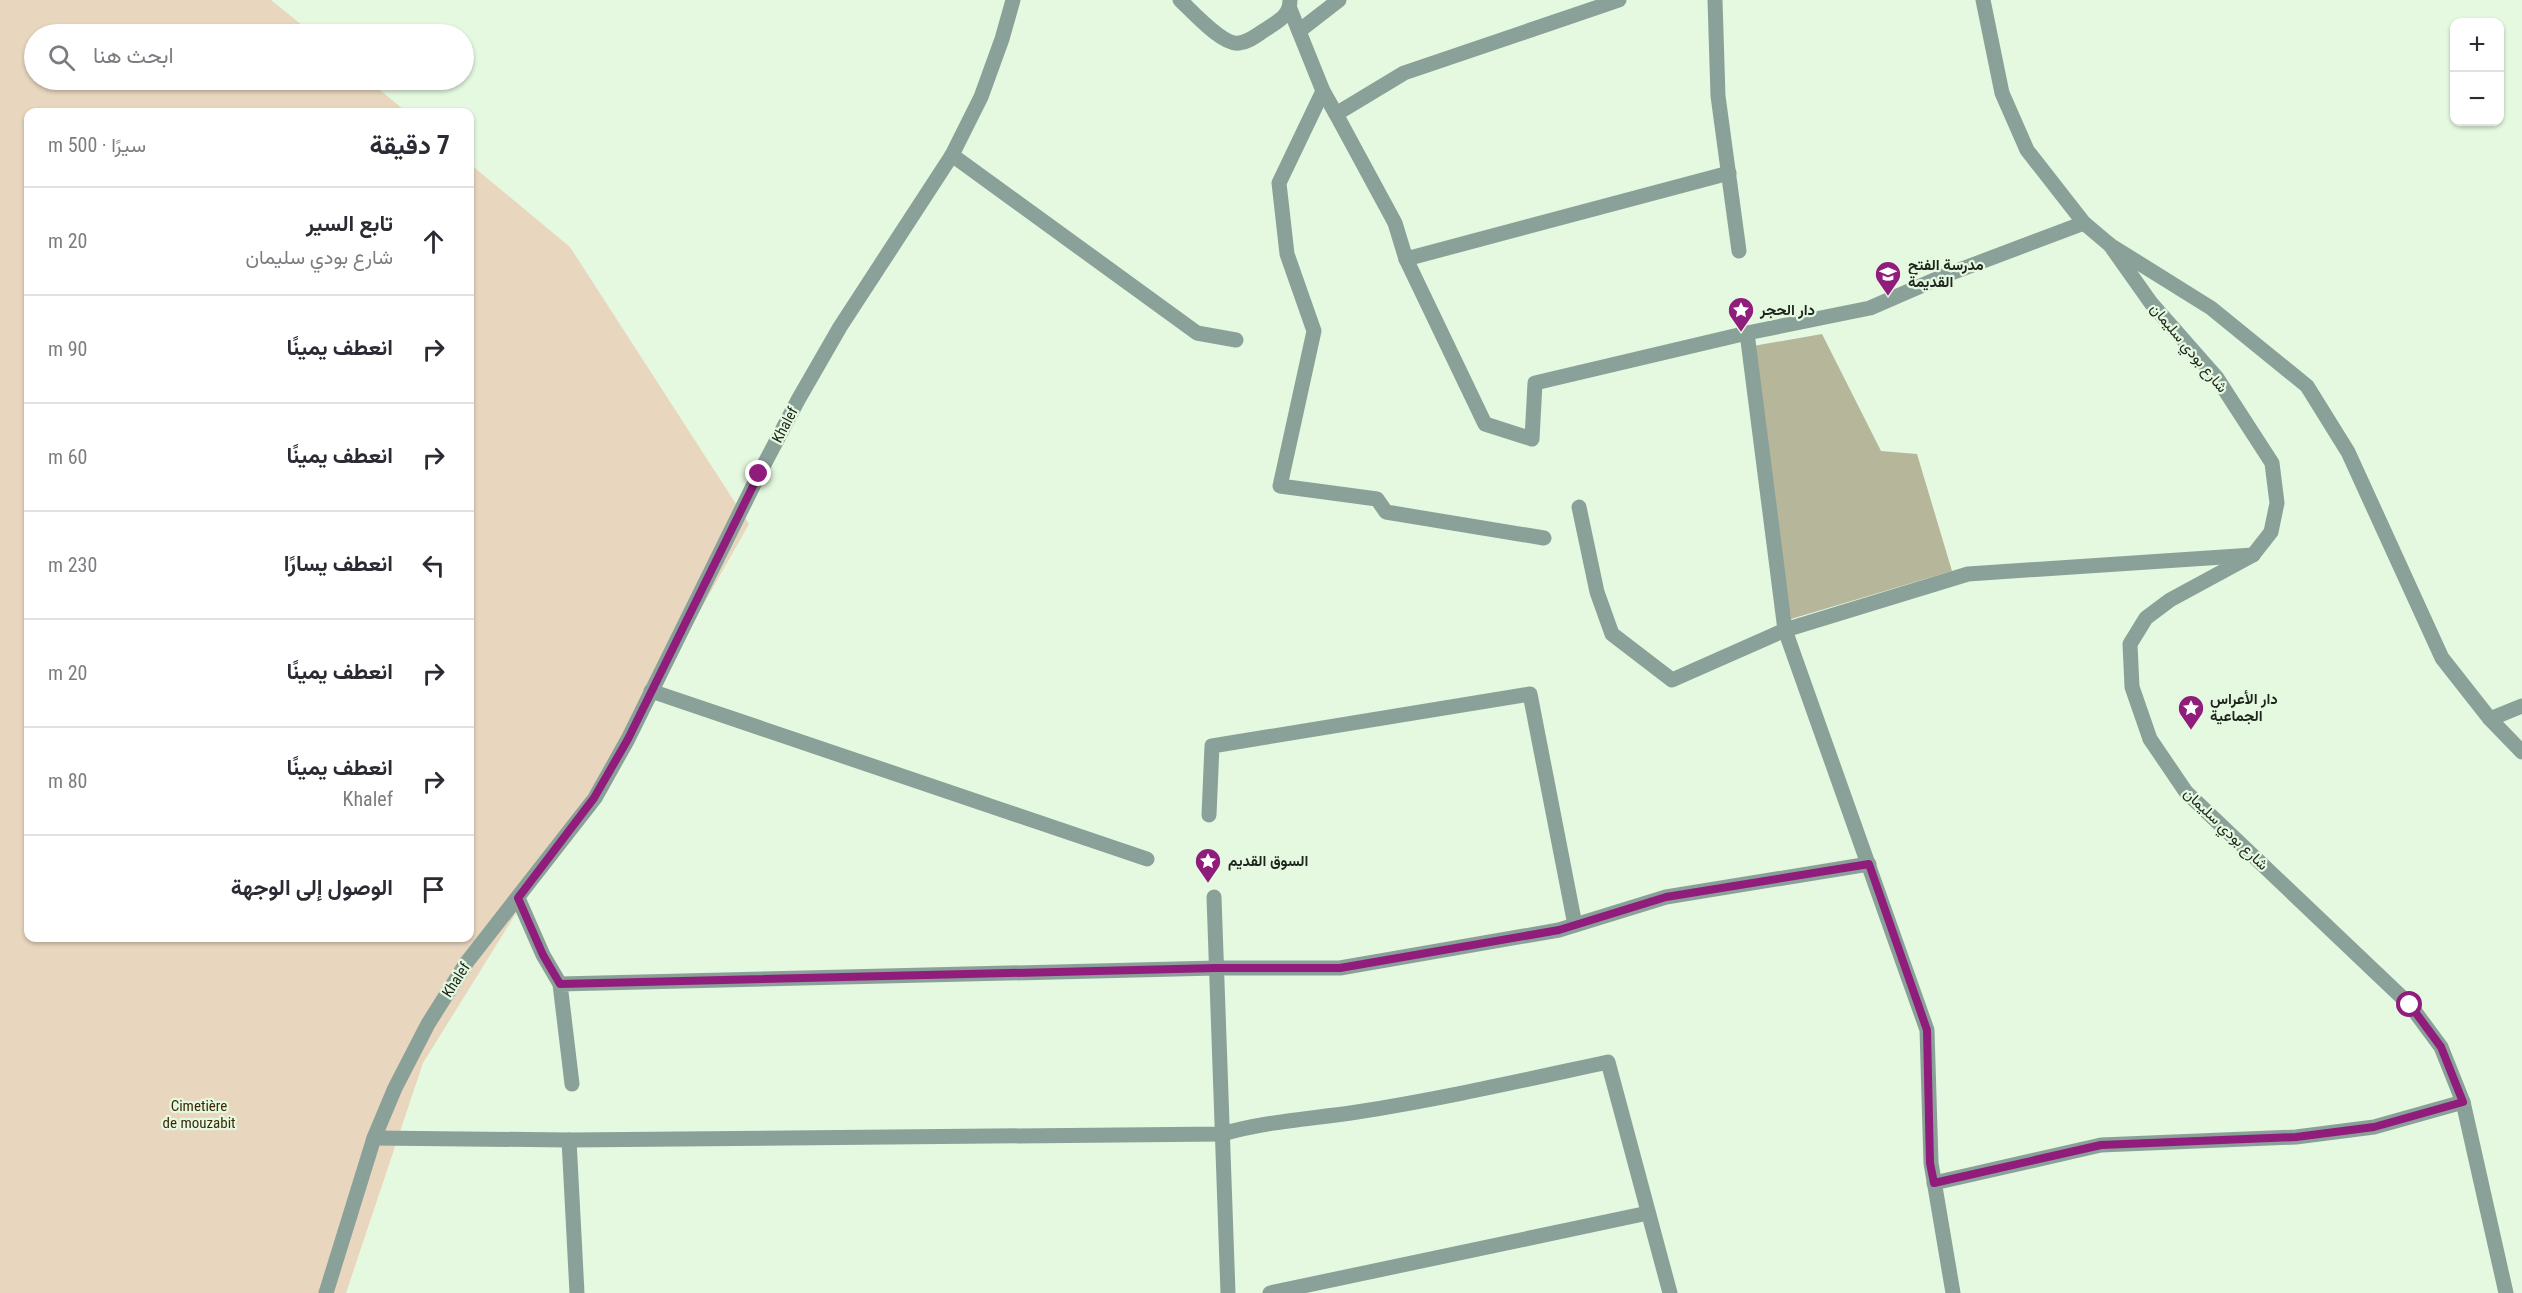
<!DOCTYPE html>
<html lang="ar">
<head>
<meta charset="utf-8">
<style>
	body { margin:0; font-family:"Roboto Condensed",Vazirmatn,sans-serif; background:#f2f2f3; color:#2b2b33; direction:rtl }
	.controls { position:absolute; right:18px; top:18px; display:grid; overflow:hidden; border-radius:12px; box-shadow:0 2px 4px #0004 }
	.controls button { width:54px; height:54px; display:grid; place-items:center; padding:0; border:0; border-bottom:2px solid #e1e1e2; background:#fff; color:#2b2b33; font:30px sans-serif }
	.stop { position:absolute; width:18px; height:18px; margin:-14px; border:4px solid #901c7b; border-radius:50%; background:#fff }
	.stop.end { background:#901c7b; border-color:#fff; box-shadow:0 2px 6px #0008 }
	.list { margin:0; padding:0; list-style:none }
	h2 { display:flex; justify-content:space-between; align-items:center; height:78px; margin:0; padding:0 24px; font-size:26px }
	h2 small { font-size:20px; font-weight:400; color:#7c7c81 }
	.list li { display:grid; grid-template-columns:39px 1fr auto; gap:18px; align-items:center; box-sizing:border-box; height:108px; padding:0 24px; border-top:2px solid #e1e1e2 }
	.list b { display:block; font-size:22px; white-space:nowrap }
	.list p { margin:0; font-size:20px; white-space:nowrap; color:#7c7c81 }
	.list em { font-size:20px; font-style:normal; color:#7c7c81 }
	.icon { flex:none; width:33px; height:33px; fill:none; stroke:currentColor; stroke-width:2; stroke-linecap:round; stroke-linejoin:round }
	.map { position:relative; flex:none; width:2522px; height:1293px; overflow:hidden; direction:ltr }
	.search { position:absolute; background:#fff; box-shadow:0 2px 4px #0004; left:24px; top:24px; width:450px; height:66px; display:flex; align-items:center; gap:15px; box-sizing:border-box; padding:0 21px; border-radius:33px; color:#7c7c81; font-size:22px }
	.panel { position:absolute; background:#fff; box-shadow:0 2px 4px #0004; left:24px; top:108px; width:450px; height:834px; border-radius:12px; direction:rtl }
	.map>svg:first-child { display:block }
	.green { fill:#e9d6be }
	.building { fill:#b6b69b }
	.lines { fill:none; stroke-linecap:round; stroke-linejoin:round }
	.pedestrian { stroke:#8aa199; stroke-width:15 }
	.minor { stroke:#8aa199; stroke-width:15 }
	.route { stroke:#901c7b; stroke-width:8 }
	.labels { text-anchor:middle; stroke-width:4.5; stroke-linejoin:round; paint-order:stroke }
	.poi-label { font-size:15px; font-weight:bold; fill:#1e251c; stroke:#e5f9e0; text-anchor:start }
	.street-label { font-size:15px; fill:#1e251c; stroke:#e5f9e0 }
	.park-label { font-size:15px; fill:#3d2808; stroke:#e5f9e0 }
</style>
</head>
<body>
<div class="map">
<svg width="2522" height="1293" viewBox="0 0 2522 1293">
	<rect width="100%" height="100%" fill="#e5f9e0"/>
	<polygon class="green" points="0,0 271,0 313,34 34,34 34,80 367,80 407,112 28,112 28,938 470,938 470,164 570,247 749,524 658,685 423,1063 346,1293 0,1293"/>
	<polygon class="building" points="1822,334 1881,451 1917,454 1952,571 1791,619 1753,346"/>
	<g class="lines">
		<g class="pedestrian">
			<polyline points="1619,0 1404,73 1336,114 1395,223 1406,259 1485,424 1532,439 1535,383 1747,333 1870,308 1946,275 2084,223"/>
			<polyline points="1715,0 1718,96 1739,251"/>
			<polyline points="1290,9 1323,91 1336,114"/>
			<polyline points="1299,31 1339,0"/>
			<polyline points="1323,91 1279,183 1287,254 1314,331 1280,486 1377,499 1386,512 1544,538"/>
			<polyline points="952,155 1197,333 1236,340"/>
			<polyline points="1406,259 1729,173"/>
			<polyline points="1747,333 1785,630 1927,1030 1931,1163 1953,1293"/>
			<polyline points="1579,507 1597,592 1612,634 1672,680 1785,630 1968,574 2253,555"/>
			<polyline points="651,691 1147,859"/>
			<polyline points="1209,815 1212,746 1530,694 1575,925"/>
			<polyline points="1214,897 1228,1293"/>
			<polyline points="518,898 543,955 560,984"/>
			<polyline points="572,1084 560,984 1216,968 1340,968 1559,930 1666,897 1869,864"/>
			<path d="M374,1138L569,1140L1222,1134C1267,1121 1311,1119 1357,1112C1441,1099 1524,1080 1608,1062L1670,1293"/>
			<polyline points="569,1140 577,1293"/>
			<polyline points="1934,1183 2101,1145 2296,1137 2374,1127 2463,1102"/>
			<polyline points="1270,1293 1648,1213"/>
		</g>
		<g class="minor">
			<path d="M1180,0C1192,11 1223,46 1239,43C1250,42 1259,33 1268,28C1280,20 1290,15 1290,0"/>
			<polyline points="1983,0 2002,93 2027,150 2084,223 2110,245 2211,308 2307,386 2348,452 2442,658 2490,719 2522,752"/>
			<polyline points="2110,245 2151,303 2217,378 2272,463 2277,503 2271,532 2253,555 2170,600 2146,618 2130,644 2132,687 2150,739 2186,792 2410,1005 2441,1047 2463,1102 2506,1293"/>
			<polyline points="2490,719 2522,706"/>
			<polyline points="326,1293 374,1138 395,1088 428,1024 467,962 595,798 628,739 759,474 798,400 840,327 952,155 981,97 1002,39 1013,0"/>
		</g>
	</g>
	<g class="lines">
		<polyline class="route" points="759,474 628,739 594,798 518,898 543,955 560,984 1216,968 1340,968 1559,930 1666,897 1869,864 1927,1030 1930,1163 1934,1183 2101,1145 2296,1137 2374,1127 2463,1102 2441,1047 2410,1005"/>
	</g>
	<defs>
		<g id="school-pin" transform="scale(1.35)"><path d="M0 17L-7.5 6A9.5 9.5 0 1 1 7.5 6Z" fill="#901c7b" stroke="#e5f9e0"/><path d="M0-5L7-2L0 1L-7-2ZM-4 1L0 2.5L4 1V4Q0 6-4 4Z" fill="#fff"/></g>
		<g id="sight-pin" transform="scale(1.35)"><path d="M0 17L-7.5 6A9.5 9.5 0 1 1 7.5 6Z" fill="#901c7b" stroke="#e5f9e0"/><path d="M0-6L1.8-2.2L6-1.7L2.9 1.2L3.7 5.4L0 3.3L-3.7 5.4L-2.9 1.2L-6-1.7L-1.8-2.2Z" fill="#fff"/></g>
	</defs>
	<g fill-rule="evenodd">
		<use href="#school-pin" x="1888" y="274"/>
		<use href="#sight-pin" x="1741" y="310"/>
		<use href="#sight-pin" x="2191" y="708"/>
		<use href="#sight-pin" x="1208" y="861"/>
	</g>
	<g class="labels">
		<g class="poi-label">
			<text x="1908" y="270">مدرسة الفتح<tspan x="1908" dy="17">القديمة</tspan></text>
			<text x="1760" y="315">دار الحجر</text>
			<text x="2210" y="704">دار الأعراس<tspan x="2210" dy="17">الجماعية</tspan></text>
			<text x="1228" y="866">السوق القديم</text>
		</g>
		<g class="street-label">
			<text transform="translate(2189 348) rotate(50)" y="5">شارع بودي سليمان</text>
			<text transform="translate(785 425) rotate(-62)" y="5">Khalef</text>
			<text transform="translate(2226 829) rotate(44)" y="5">شارع بودي سليمان</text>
			<text transform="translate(456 980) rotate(-57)" y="5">Khalef</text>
		</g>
		<g class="park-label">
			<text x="199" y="1111">Cimetière<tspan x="199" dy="17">de mouzabit</tspan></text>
		</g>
	</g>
</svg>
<div class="controls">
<button>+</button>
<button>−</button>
</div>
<div class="stop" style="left:2410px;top:1005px"></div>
<div class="stop end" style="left:759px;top:474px"></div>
<div class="search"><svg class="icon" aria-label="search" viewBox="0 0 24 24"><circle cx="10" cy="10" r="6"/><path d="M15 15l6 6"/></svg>ابحث هنا</div>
<section class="panel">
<h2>7 دقيقة<small>سيرًا · 500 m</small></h2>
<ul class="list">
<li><svg class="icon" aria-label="ahead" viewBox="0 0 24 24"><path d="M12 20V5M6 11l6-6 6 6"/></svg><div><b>تابع السير</b><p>شارع بودي سليمان</p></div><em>20 m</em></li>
<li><svg class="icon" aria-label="right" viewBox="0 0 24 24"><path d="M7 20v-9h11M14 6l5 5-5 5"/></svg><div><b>انعطف يمينًا</b></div><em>90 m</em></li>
<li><svg class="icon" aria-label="right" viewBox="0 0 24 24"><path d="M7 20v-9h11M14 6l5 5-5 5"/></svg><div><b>انعطف يمينًا</b></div><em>60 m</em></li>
<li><svg class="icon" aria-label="left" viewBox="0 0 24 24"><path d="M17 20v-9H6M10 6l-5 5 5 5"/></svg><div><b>انعطف يسارًا</b></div><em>230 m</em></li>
<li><svg class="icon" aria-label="right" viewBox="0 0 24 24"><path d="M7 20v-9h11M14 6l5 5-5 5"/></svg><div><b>انعطف يمينًا</b></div><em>20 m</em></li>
<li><svg class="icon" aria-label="right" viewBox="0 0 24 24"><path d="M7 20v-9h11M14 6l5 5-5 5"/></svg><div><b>انعطف يمينًا</b><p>Khalef</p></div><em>80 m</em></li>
<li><svg class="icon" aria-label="arrive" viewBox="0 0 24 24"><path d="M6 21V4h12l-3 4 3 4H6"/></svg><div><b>الوصول إلى الوجهة</b></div></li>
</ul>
</section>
</div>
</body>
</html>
